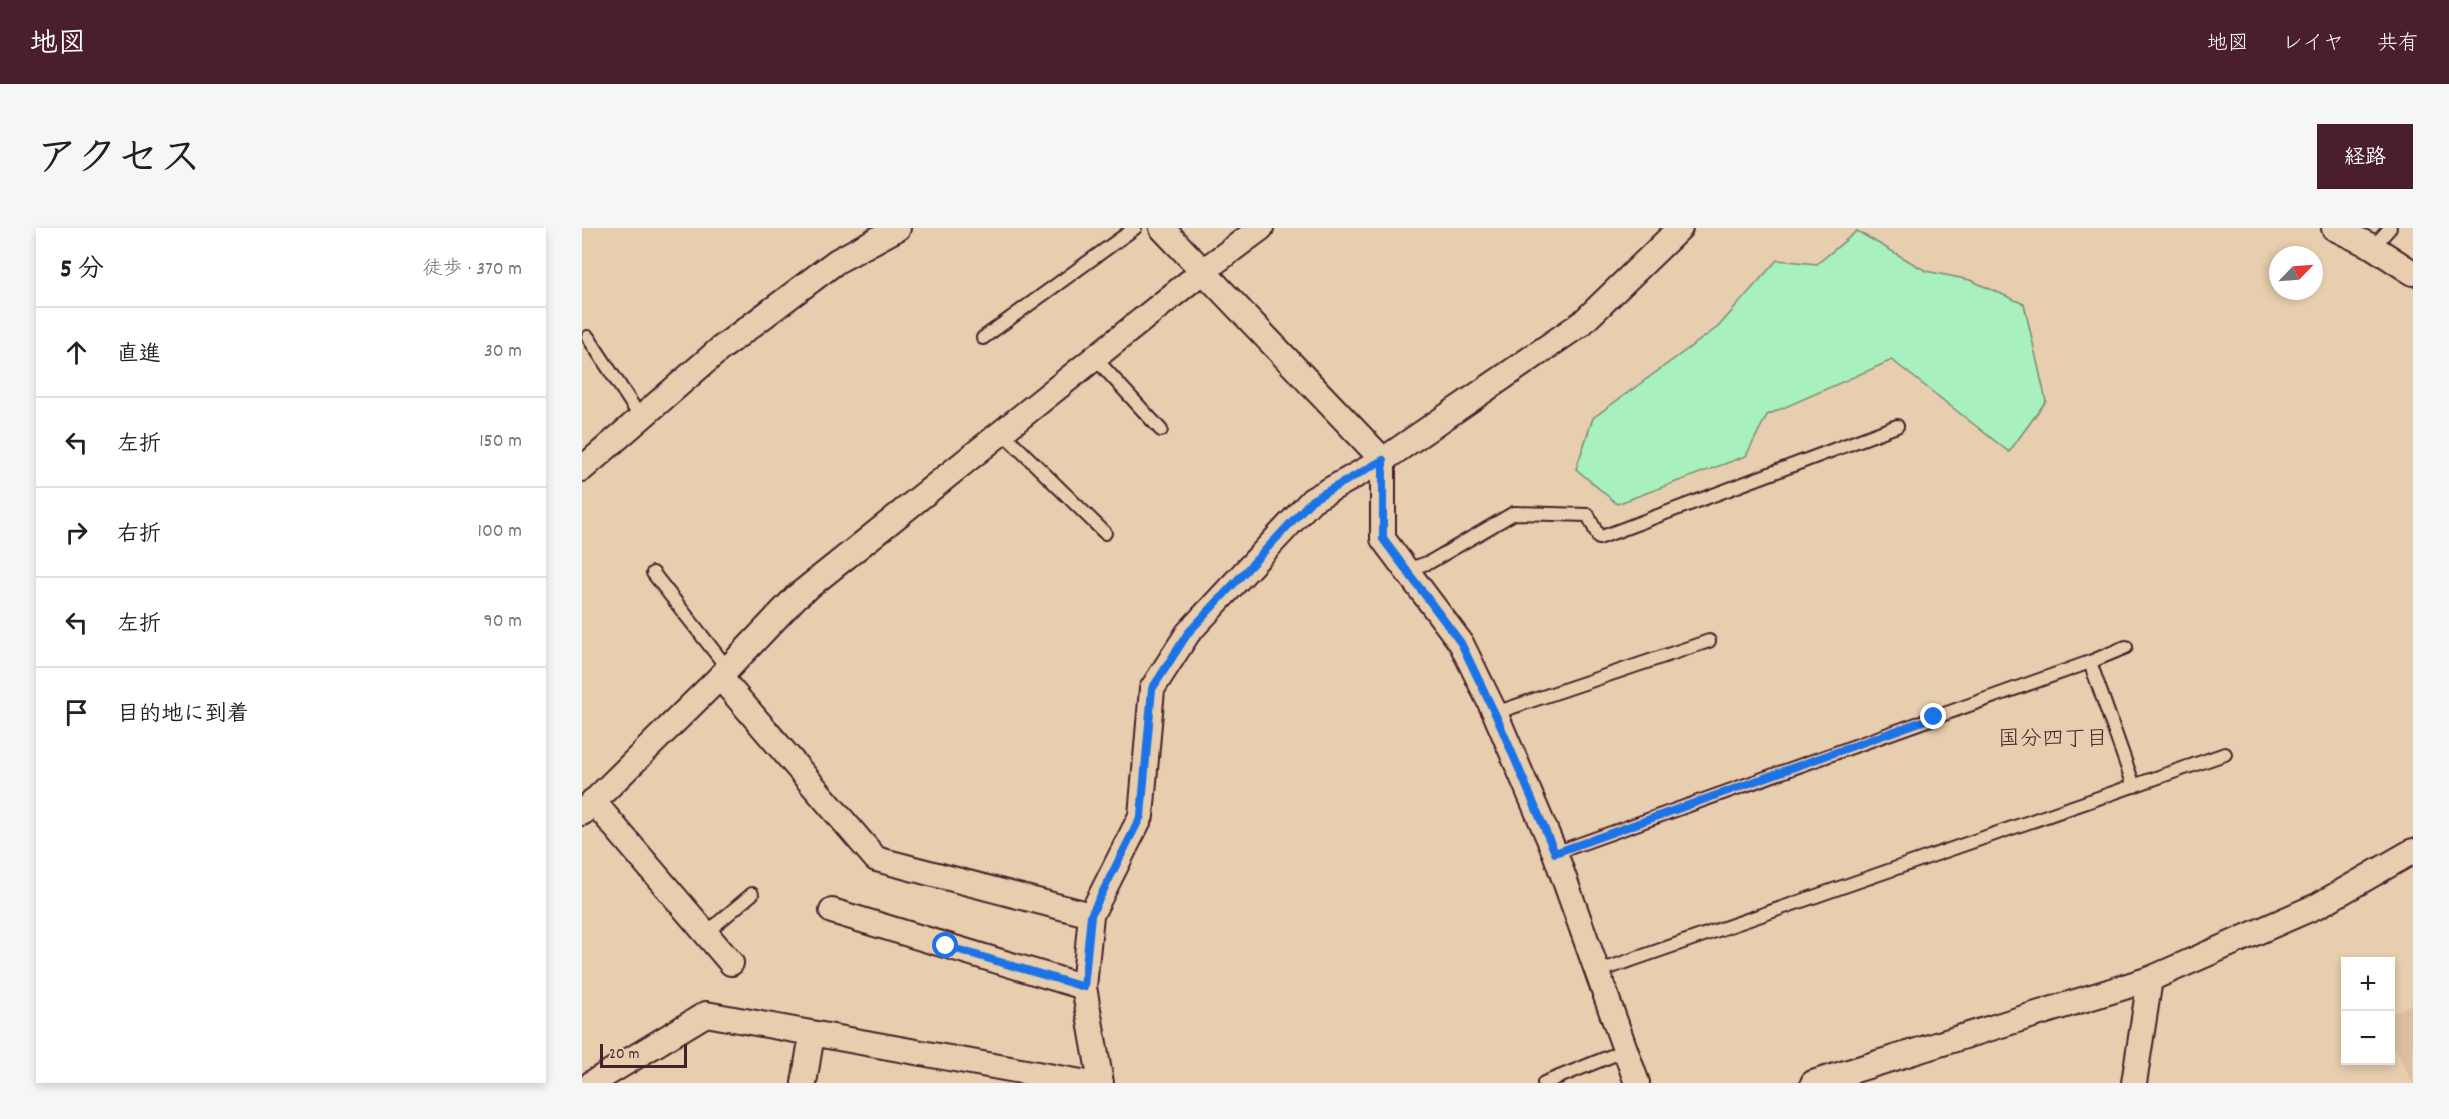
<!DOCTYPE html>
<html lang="ja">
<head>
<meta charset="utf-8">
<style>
	body { margin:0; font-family:Dekko,"Klee One",sans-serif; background:#f6f6f6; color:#202124 }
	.controls { position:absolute; right:18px; bottom:18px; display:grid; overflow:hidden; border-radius:0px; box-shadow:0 3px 9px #0003 }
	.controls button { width:54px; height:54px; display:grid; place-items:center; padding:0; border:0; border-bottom:2px solid #e0e0e0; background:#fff; color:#202124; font:30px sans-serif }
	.compass { position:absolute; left:1687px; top:18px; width:54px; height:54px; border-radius:50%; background:#fff; box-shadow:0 3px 9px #0003; rotate:65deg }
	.scale { position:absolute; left:18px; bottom:15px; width:87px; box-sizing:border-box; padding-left:6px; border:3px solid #4a1f2b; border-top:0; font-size:16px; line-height:21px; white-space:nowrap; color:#4a1f2b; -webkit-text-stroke:4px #e6ceae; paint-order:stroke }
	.stop { position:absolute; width:18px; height:18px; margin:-14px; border:4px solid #1a73e8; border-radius:50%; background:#fff }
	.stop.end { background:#1a73e8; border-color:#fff; box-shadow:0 2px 6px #0008 }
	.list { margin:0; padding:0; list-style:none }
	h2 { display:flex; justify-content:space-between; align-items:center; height:78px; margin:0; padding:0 24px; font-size:26px }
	h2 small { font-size:20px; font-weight:400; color:#757577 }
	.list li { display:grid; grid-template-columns:39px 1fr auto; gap:18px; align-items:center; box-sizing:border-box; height:90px; padding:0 24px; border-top:2px solid #e0e0e0 }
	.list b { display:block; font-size:22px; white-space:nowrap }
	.list em { font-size:20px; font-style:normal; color:#757577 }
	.icon { flex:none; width:33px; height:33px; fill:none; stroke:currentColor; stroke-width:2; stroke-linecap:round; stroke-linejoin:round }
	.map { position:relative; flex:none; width:1831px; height:855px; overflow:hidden; border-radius:0px }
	header { display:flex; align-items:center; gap:36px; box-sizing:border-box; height:84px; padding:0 30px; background:#4a1f2b; color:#fff }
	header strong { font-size:28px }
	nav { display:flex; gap:33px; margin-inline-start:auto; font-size:21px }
	.intro { display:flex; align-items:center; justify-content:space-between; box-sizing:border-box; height:144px; padding:0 36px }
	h1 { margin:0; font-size:42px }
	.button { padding:15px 27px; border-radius:0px; background:#4a1f2b; color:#fff; font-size:21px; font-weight:700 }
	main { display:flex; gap:36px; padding:0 36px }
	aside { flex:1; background:#fff; border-radius:0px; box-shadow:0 3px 9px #0003 }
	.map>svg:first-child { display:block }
	.built { fill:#dbbfa0 }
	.green { fill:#a8f0be; stroke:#798874; stroke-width:1.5 }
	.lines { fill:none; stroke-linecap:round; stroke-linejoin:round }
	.lane-casing { stroke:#4a1f2b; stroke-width:16 }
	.street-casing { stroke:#4a1f2b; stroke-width:28 }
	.lane { stroke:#e6ceae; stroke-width:12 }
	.street { stroke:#e6ceae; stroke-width:24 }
	.route { stroke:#1a73e8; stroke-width:8 }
	.labels { text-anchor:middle; stroke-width:5; stroke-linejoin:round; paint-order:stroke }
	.neighbourhood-label { font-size:22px; fill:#4a1f2b; stroke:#e6ceae }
</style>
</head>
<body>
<header>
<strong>地図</strong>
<nav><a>地図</a><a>レイヤ</a><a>共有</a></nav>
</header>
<div class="intro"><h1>アクセス</h1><a class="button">経路</a></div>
<main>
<aside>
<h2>5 分<small>徒歩 · 370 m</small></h2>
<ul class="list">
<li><svg class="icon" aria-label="ahead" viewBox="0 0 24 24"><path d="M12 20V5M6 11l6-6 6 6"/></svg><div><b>直進</b></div><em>30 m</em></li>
<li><svg class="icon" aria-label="left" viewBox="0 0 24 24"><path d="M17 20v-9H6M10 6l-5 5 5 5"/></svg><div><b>左折</b></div><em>150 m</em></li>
<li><svg class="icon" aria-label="right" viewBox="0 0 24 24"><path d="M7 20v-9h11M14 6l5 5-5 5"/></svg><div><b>右折</b></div><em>100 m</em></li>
<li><svg class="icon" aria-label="left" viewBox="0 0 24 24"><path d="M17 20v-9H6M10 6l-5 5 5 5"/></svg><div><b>左折</b></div><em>90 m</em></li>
<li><svg class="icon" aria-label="arrive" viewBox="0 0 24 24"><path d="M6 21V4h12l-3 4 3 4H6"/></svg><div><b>目的地に到着</b></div></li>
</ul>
</aside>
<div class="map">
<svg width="1831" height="855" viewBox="0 0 1831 855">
	<rect width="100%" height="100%" fill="#e6ceae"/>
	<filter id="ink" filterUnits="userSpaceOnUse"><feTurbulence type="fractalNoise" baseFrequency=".0167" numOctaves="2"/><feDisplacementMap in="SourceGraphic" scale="12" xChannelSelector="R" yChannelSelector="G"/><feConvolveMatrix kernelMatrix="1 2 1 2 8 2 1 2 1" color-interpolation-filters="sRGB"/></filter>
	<g filter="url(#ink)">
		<polygon class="built" points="1831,775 1831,855 1808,810 1809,786"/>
		<polygon class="green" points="1275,3 1344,43 1388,52 1442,76 1464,173 1427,224 1310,132 1185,187 1164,228 1035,276 994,241 1011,190 1136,99 1195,32 1235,36"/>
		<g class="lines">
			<g class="lane-casing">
				<g id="lane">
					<polyline points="1791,19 1808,0"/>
					<polyline points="6,109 59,190"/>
					<polyline points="401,110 553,0"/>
					<polyline points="513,130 579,202"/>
					<polyline points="420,204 523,305"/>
					<polyline points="824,342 848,334 932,285 1006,287 1017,310 1315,198"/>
					<polyline points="71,345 146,441"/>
					<polyline points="1508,434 1552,558"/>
					<polyline points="913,485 1127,413"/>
					<polyline points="973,625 1508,434 1544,419"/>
					<polyline points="124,705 170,666"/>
					<polyline points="1015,744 1643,526"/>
					<polyline points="962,855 1044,822"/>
				</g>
			</g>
			<g class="street-casing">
				<g id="street">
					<polyline points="580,0 801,232 801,311 879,415 913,485 973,625 1055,855"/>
					<polyline points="1752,0 1791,19 1831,45"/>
					<polyline points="0,241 138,121 255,33 316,0"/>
					<polyline points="138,449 294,631 509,687"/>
					<polyline points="11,573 149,735"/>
					<polyline points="0,585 138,449 214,369 621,43 679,0"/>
					<polyline points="250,683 502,759"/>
					<polyline points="10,855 124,786 505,855"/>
					<polyline points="222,855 230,806"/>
					<polyline points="519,855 502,759 509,687 559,588 570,461 606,405 730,272 801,232 1000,95 1098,0"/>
					<polyline points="1231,855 1568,751 1737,677 1831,623"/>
					<polyline points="1552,855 1568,751"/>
				</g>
			</g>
			<use href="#lane" class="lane"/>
			<use href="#street" class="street"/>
		</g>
	</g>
	<g class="lines" filter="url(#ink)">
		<polyline class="route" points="364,718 502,759 509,687 559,588 570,461 606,405 730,272 801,232 801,311 879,415 916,492 973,625 1352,489"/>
	</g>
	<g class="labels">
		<g class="neighbourhood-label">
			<text x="1471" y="517">国分四丁目</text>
		</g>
	</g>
</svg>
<div class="controls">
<button>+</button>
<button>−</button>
</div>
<svg class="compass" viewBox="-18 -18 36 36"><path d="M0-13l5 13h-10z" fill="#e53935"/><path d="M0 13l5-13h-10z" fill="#757577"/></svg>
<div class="scale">20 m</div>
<div class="stop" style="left:364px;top:718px"></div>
<div class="stop end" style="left:1352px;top:489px"></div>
</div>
</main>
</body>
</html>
